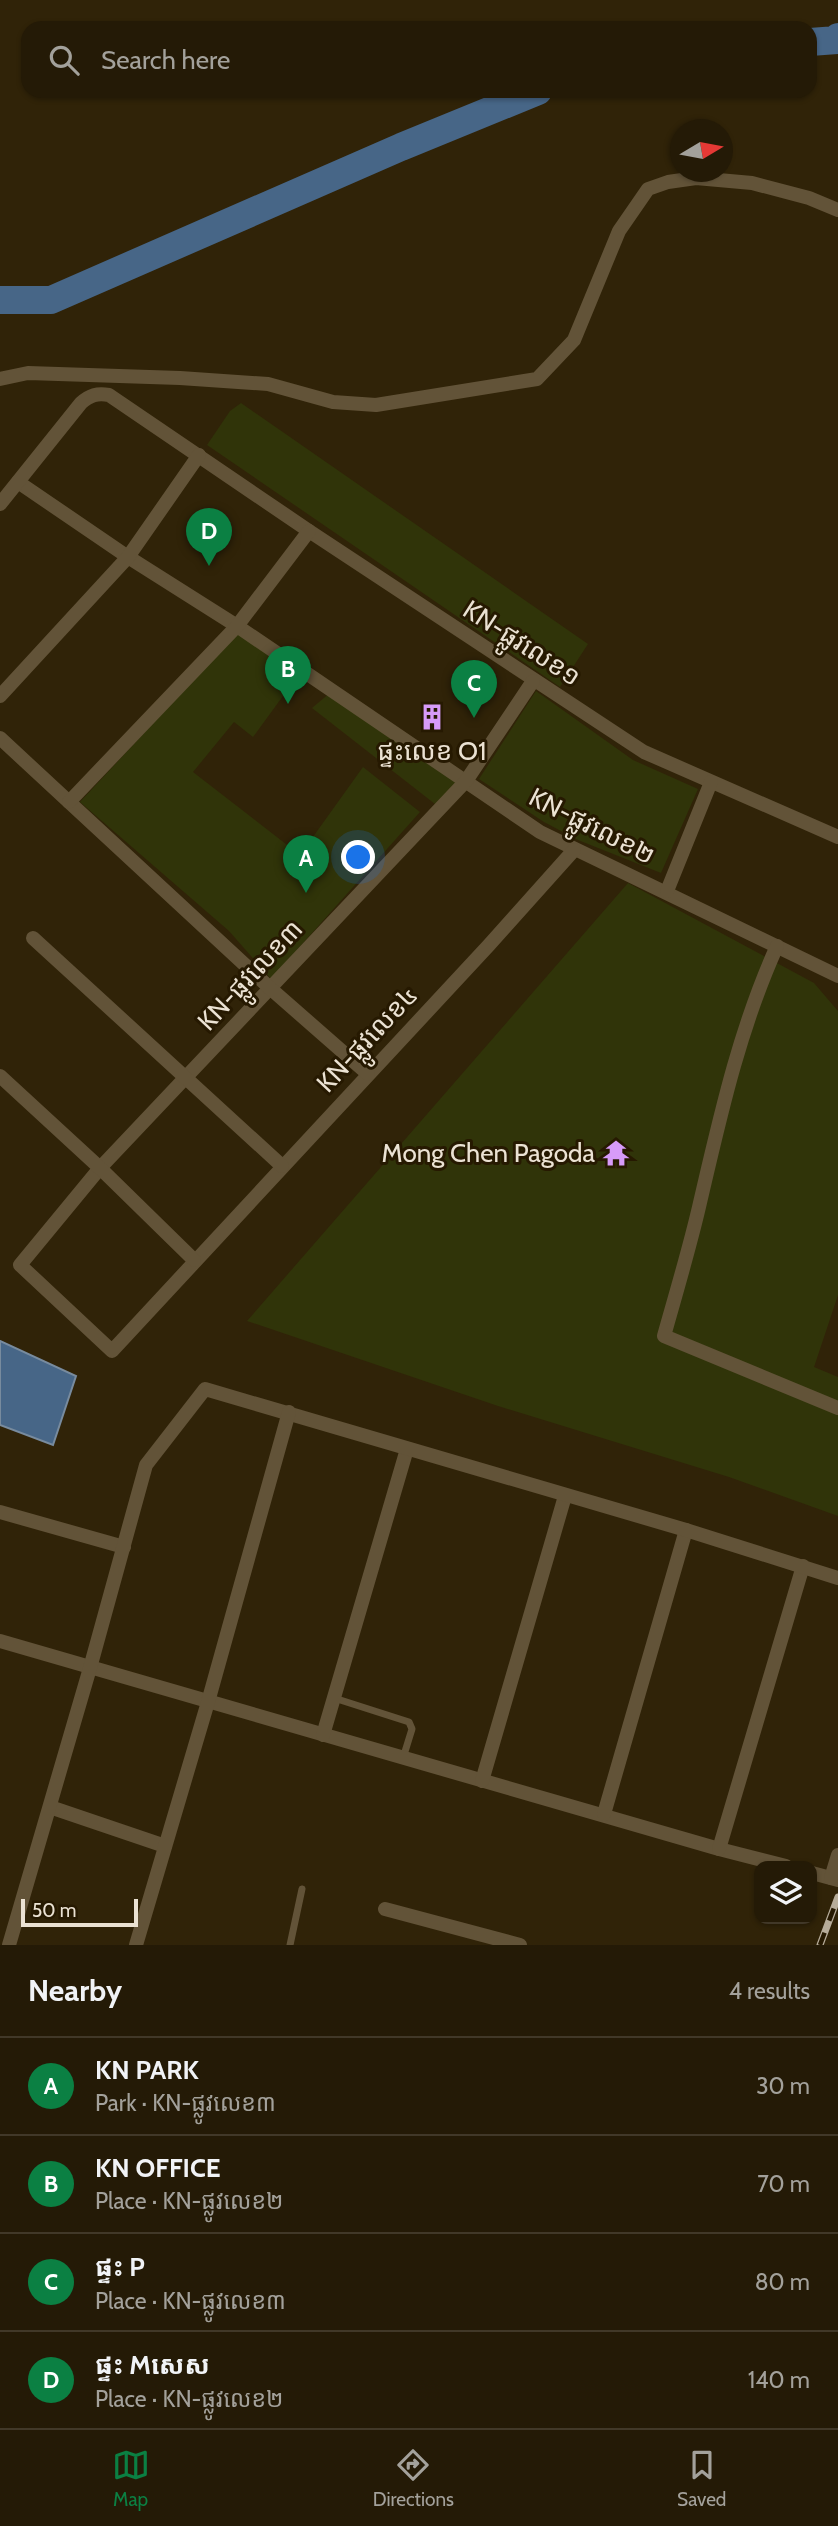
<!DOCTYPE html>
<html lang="en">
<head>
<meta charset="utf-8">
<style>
	body { margin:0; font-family:Cabin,"Noto Sans Khmer",sans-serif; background:#2c2310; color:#f1f3f6 }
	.controls { position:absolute; right:21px; bottom:21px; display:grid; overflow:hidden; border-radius:14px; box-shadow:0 2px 5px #0004 }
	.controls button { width:63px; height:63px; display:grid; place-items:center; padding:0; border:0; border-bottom:2px solid #413828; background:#241a06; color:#f1f3f6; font:35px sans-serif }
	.compass { position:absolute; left:670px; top:119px; width:63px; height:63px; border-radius:50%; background:#241a06; box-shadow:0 2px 5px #0004; rotate:80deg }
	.scale { position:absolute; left:21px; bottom:18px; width:117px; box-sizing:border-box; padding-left:7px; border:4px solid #ebe2d3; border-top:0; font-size:19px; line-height:24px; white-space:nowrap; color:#ebe2d3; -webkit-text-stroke:5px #261901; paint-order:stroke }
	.you { position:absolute; left:359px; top:858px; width:24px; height:24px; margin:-18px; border:5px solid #fff; border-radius:50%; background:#1a73e8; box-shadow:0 0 0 10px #1a73e833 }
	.badge { display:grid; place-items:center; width:46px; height:46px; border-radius:50%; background:#0b8043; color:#fff; font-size:23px; font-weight:700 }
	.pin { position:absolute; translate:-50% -58px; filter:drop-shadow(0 2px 4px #0008) }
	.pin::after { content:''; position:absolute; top:37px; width:24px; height:21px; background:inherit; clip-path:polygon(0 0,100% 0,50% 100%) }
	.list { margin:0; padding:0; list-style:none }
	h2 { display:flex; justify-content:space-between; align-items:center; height:91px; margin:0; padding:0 28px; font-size:30px }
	h2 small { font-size:23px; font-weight:400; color:#a3a19b }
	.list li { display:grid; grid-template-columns:46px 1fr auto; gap:21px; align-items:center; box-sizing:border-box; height:98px; padding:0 28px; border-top:2px solid #413828 }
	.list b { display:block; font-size:26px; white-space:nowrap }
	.list p { margin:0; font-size:23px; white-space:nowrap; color:#a3a19b }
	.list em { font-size:23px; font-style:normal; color:#a3a19b }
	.icon { flex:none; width:38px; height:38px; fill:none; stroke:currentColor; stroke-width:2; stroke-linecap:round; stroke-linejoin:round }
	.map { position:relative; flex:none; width:838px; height:1945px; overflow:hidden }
	.search { position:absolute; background:#241a06; box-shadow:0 2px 5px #0004; left:21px; right:21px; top:21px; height:77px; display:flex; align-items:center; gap:18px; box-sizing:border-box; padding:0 24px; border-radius:21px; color:#a3a19b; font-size:26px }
	.sheet { height:483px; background:#241a06 }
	nav { display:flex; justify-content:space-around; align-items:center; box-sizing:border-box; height:98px; border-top:2px solid #413828; background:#241a06; font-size:19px; color:#a3a19b }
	nav a { display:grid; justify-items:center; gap:4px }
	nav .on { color:#0b8043 }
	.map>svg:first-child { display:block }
	.green { fill:#303409 }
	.water { fill:#476687; stroke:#788b9e; stroke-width:2 }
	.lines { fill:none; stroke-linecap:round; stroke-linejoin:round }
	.river { stroke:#476687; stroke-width:28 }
	.service { stroke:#625338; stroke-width:7 }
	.minor { stroke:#625338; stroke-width:14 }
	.rail-casing { stroke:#b6ac9a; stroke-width:7 }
	.rail { stroke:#261901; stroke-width:4.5; stroke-dasharray:13; stroke-linecap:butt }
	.labels { text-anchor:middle; stroke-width:6; stroke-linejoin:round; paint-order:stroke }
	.street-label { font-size:26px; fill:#ebe2d3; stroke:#261901 }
	.poi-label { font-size:26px; fill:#ebe2d3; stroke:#261901 }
</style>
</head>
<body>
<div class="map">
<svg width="838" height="1945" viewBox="0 0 838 1945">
	<rect width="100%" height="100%" fill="#302308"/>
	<g class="green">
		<polygon points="241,403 588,644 560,687 207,445 230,411"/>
		<polygon points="239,631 302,670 253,737 234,722 193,772 300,855 363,767 420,812 271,979 229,931 80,802"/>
		<polygon points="536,691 633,760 698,789 661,873 578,840 544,822 479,779"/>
		<polygon points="330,693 457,781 435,804 312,708"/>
		<polygon points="628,883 814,983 838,1011 838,1295 814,1367 838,1377 838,1516 729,1477 498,1406 247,1321"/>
	</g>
	<polygon class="water" points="0,1341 76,1376 53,1445 0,1425"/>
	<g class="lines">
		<g class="river">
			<polyline points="810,42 837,40 838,37"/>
			<polyline points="0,300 51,300 401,147 538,91"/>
		</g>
		<g class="service">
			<polyline points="334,1698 409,1722 412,1729 403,1758"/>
			<polyline points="290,1945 302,1889"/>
		</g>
		<g class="minor">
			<polyline points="0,379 28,373 180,378 268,384 333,402 376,405 537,379 574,340 619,231 648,189 668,182 696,178 752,183 809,198 838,210"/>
			<polyline points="18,482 128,557 237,626 540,832 838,976"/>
			<path d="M0,504L81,403C90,395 97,393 109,395L309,531L644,752L838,837"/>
			<polyline points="533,681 466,781 100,1168 20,1265 112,1351 489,945 574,850"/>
			<polyline points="0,696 128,557 199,455"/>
			<polyline points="0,738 271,989 368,1074"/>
			<polyline points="69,802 237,626 309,531"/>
			<polyline points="667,891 711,782"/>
			<polyline points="33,938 282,1166"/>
			<path d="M777,946C739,1030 720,1117 699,1207C689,1250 676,1293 664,1336L838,1408"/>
			<polyline points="0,1076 100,1168 194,1260"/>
			<polyline points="0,1512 124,1547"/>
			<polyline points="0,1641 719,1849 786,1866"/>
			<polyline points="323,1735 407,1449"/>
			<polyline points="482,1781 565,1496"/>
			<polyline points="50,1807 165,1846"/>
			<polyline points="604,1814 686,1530"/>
			<polyline points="719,1849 803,1566"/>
			<polyline points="812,1873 838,1880"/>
			<polyline points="831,1878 838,1855"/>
			<polyline points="385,1909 520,1945"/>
			<polyline points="9,1945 90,1668 146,1465 205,1389 686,1530 838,1578"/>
			<polyline points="136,1945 208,1702 289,1412"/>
		</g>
		<g class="rail-casing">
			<polyline id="rail" points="820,1945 838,1897"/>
		</g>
		<use href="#rail" class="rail"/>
	</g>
	<defs>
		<g id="building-bare" transform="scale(2.1)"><path d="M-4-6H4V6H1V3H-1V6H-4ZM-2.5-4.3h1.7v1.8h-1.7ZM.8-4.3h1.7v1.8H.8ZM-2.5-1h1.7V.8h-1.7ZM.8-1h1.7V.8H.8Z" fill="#d79bf9" stroke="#261901" stroke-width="2.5" paint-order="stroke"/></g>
		<g id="temple-bare" transform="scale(2.1)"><path d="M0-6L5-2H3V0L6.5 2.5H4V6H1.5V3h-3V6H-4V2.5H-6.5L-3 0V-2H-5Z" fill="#d79bf9" stroke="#261901" stroke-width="2.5" paint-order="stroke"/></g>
	</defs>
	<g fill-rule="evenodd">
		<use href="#building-bare" x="432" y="717"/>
		<use href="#temple-bare" x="616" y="1153"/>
	</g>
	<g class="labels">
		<g class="street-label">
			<text transform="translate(522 643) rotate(33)" y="9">KN-ផ្លូវលេខ១</text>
			<text transform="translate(592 826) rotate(27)" y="9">KN-ផ្លូវលេខ២</text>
			<text transform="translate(250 975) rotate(-47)" y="9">KN-ផ្លូវលេខ៣</text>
			<text transform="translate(367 1039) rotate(-47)" y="9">KN-ផ្លូវលេខ៤</text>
		</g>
		<g class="poi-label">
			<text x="432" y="760">ផ្ទះលេខ O1</text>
			<text x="595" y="1162" text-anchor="end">Mong Chen Pagoda</text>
		</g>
	</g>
</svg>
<div class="controls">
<button><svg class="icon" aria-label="layers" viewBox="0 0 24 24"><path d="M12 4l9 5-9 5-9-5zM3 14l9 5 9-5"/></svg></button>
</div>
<svg class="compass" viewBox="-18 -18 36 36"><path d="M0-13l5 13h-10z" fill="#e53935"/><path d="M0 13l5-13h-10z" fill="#a3a19b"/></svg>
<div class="scale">50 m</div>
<div class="you"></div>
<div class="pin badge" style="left:306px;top:893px">A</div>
<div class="pin badge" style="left:288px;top:704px">B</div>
<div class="pin badge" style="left:474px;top:718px">C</div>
<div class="pin badge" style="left:209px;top:566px">D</div>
<div class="search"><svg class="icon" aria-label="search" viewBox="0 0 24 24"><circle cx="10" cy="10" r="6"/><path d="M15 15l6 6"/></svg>Search here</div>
</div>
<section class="sheet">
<h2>Nearby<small>4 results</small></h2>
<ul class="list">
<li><span class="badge">A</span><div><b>KN PARK</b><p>Park · KN-ផ្លូវលេខ៣</p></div><em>30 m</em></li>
<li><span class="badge">B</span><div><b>KN OFFICE</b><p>Place · KN-ផ្លូវលេខ២</p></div><em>70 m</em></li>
<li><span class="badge">C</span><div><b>ផ្ទះ P</b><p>Place · KN-ផ្លូវលេខ៣</p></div><em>80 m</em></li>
<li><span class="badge">D</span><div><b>ផ្ទះ Mសេស</b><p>Place · KN-ផ្លូវលេខ២</p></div><em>140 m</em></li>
</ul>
</section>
<nav>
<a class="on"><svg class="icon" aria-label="map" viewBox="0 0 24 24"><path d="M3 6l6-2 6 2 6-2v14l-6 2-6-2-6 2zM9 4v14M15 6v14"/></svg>Map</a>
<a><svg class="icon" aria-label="directions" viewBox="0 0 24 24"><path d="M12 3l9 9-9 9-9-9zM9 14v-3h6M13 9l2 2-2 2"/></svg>Directions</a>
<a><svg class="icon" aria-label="saved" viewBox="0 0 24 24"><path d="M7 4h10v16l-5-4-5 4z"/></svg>Saved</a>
</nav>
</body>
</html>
